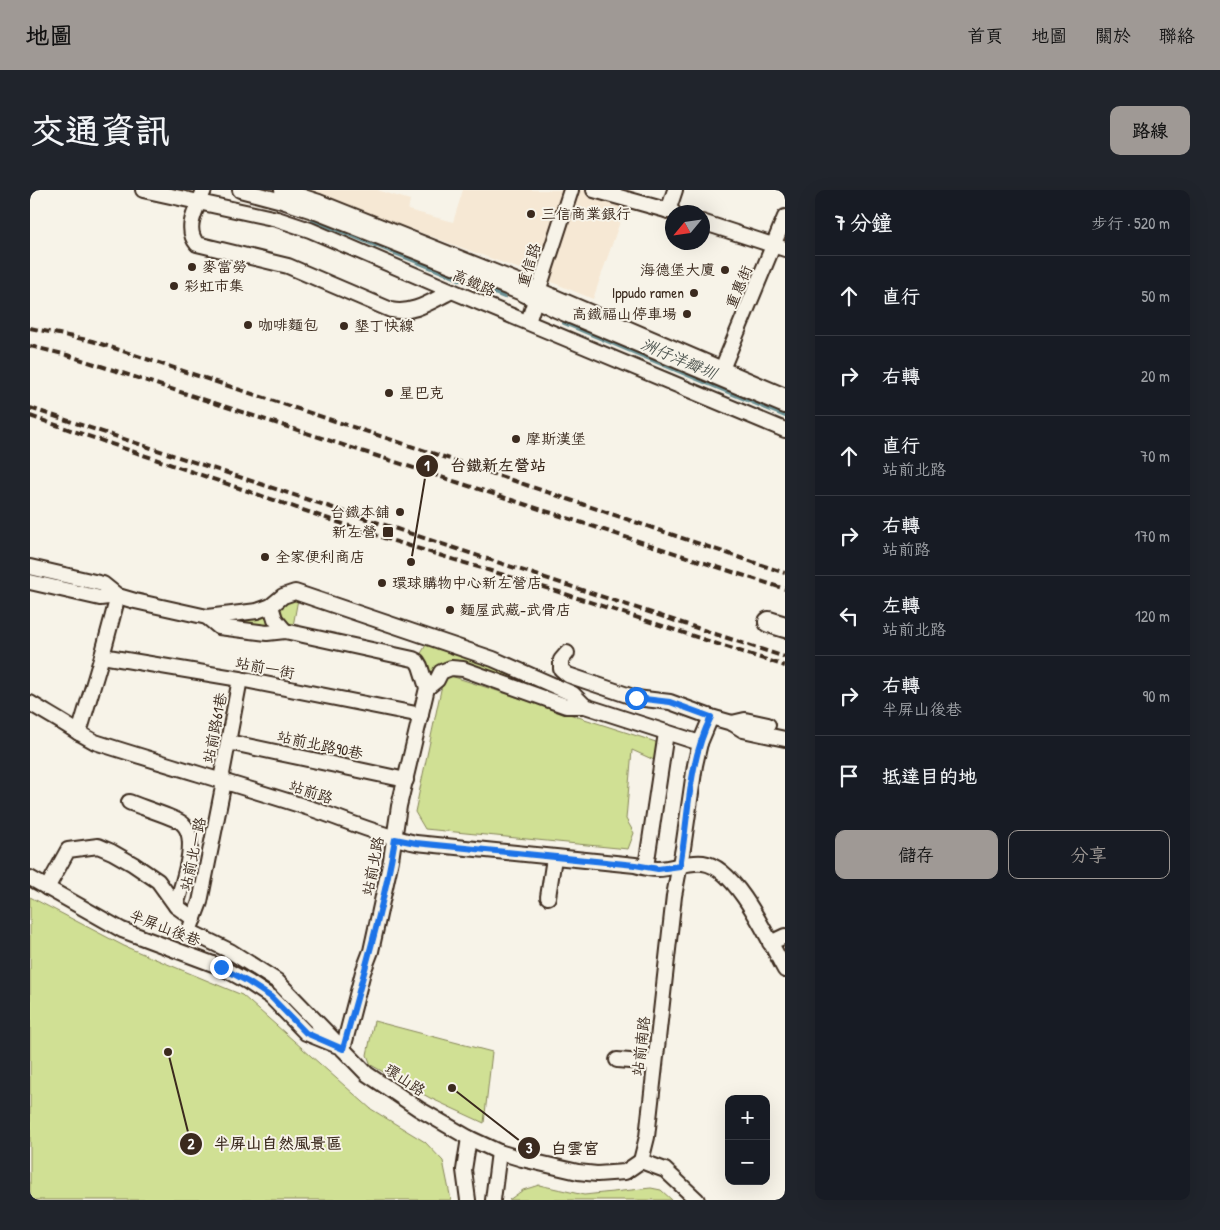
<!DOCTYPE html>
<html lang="zh-TW">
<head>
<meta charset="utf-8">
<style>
	body { margin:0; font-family:"Patrick Hand","LXGW WenKai TC",sans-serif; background:#20242c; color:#f1f3f6 }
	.controls { position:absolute; right:15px; bottom:15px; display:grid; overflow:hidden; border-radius:10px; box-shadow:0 5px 20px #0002 }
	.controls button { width:45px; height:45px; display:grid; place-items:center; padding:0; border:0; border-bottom:1px solid #363941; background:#171b24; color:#f1f3f6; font:25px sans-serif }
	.compass { position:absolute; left:635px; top:15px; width:45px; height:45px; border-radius:50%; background:#171b24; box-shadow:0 5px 20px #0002; rotate:241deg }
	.stop { position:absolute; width:15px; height:15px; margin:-11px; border:4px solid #1a73e8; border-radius:50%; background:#fff }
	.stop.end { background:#1a73e8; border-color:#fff; box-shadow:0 1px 5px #0008 }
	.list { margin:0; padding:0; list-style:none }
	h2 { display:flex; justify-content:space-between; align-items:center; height:65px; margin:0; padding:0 20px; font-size:21px }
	h2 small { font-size:16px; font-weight:400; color:#9ea1a6 }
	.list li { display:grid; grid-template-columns:32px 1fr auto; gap:15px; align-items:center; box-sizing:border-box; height:80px; padding:0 20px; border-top:1px solid #363941 }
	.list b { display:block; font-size:19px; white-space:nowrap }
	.list p { margin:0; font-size:16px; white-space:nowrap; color:#9ea1a6 }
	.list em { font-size:16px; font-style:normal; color:#9ea1a6 }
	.actions { display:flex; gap:10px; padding:15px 20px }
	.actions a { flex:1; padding:11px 0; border:1px solid #9f9995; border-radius:10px; text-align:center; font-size:18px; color:#9f9995 }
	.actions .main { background:#9f9995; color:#111 }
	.icon { flex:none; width:28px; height:28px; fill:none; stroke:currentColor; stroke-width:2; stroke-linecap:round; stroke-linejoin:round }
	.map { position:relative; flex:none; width:755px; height:1010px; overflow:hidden; border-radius:10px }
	header { display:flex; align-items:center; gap:30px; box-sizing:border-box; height:70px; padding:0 25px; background:#9f9995; color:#111 }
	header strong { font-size:24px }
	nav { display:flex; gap:28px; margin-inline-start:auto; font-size:18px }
	.intro { display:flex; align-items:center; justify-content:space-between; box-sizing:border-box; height:120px; padding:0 30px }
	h1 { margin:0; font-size:35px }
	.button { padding:12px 22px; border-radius:10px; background:#9f9995; color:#111; font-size:18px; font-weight:700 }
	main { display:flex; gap:30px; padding:0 30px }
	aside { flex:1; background:#171b24; border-radius:10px; box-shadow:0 5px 20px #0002 }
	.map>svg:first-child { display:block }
	.built { fill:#f6e8d4 }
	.green { fill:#d0e094; stroke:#868559 }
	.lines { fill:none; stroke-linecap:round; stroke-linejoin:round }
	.stream { stroke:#6c9498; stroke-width:4 }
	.minor-casing { stroke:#3b2a1e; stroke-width:18 }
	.highway-casing { stroke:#3b2a1e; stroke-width:24 }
	.minor { stroke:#f7f3e8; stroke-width:14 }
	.highway { stroke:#f7f3e8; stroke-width:20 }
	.rail { stroke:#3b2a1e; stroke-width:4; stroke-dasharray:8 4; stroke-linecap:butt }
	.route { stroke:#1a73e8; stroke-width:6 }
	.poi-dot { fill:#3b2a1e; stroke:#f7f3e8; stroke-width:2 }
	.labels { text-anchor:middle; stroke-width:4; stroke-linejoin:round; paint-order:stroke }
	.poi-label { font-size:15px; fill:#3b2a1e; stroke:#f7f3e8; text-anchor:start }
	.street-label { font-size:15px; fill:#3b2a1e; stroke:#f7f3e8 }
	.water-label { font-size:16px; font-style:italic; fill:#4f5651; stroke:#f7f3e8 }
	.leader { fill:none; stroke:#3b2a1e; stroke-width:2 }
	.callout-dot { fill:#3b2a1e; stroke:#f7f3e8; stroke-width:2 }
	.mark-label { font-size:15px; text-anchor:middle; font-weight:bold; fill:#fff }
	.callout-label { font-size:16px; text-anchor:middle; font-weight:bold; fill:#3b2a1e; stroke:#f7f3e8; stroke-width:4; stroke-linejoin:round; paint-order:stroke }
</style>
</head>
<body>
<header>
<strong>地圖</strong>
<nav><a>首頁</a><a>地圖</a><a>關於</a><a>聯絡</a></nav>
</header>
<div class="intro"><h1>交通資訊</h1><a class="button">路線</a></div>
<main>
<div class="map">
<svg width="755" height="1010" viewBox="0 0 755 1010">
	<rect width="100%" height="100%" fill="#f7f3e8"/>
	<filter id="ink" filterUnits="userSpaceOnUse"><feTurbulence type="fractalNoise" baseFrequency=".02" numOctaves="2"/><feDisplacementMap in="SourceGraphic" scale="10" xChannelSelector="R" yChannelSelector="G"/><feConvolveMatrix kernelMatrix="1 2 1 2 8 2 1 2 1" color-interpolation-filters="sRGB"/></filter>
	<g filter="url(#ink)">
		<polygon class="built" points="275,0 347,0 380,10 378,20 423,32 433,0 601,0 563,109 495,81"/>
		<g class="green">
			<path d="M261,409H268L263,436C253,433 247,426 251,415Z"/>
			<polygon points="235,425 238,437 207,435 204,432 206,430"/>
			<polygon points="397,453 482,483 486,488 479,491 424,472 414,473 406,477 403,482 398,481 389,467"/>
			<polygon points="421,486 626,552 629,559 629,567 624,570 602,560 596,629 604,643 598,659 395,639 385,622 412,495 416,489"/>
			<polygon points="0,707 94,756 212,805 341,919 395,952 413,971 421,1010 0,1010"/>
			<polygon points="344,831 462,862 454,933 400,908 341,875 337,865"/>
			<polygon points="509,995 554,1005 621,998 631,1000 642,1010 479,1010 493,1000"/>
		</g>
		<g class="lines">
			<g class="stream">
				<polyline points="283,30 474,107"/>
				<polyline points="534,133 755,226"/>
			</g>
			<g class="minor-casing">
				<g id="minor">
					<polyline points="113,0 247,29 280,40 422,101 755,240"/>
					<path d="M174,0C168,17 153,37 167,54L258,76L361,120C383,125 403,110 422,101"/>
					<polyline points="210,0 252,11 286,22 489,102 526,120 755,216"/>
					<polyline points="252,0 289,12 492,93 755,206"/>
					<polyline points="564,0 643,22"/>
					<polyline points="638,21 645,0"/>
					<polyline points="672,32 755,59"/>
					<polyline points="498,132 541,0"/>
					<polyline points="692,179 755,27"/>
					<polyline points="0,377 73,394 88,406"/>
					<polyline points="0,392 70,408 88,406 105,411 177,427 227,421 241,416 253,406 265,402 463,469 543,504 555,516"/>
					<path d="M88,406L72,466L49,543L65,552C134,574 204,594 273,616C311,628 347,645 386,653L605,675C612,677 620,679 628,679C643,679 658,671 673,673C707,677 740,753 755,780"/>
					<polyline points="241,416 245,429 255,441"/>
					<polyline points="177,427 189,437 237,443 255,441 383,469 387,471 390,476 397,498 369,616 361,670 341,761 333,782 313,859"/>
					<polyline points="537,463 531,470 531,479 538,485 606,508 640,512 681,527"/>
					<polyline points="72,466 210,489 391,525"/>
					<polyline points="210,489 192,584 194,592 170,712 159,741 200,761 247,791 337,884 389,919 439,948 469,962 492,969 548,982 567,984 595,982 611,971"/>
					<polyline points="397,498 407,490 411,482 421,478 433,479 536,516 555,516 670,553 665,575 653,658 644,706 617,947 611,971"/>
					<path d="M0,513C16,523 33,532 49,543"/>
					<polyline points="702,533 715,530 738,535"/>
					<polyline points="198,552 376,590"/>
					<polyline points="670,553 681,527 702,533 713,540 755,549"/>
					<path d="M99,612C108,616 149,629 153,634C170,650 151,696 146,716"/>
					<polyline points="616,677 636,543"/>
					<polyline points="0,688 92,740 191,777 218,792 241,807 276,843 308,856"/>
					<polyline points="17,698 38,660 68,656 82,662 103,674 128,691 146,716 164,729"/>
					<polyline points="518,707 524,668"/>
					<polyline points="740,753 755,746"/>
					<polyline points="587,870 625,873"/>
					<polyline points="611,971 635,980 667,1010"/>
					<polyline points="438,1010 434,980 439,948"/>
					<polyline points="463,1010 469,962"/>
				</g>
			</g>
			<g class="highway-casing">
				<polyline id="highway" points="739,432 755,437"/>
			</g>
			<use href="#minor" class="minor"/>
			<use href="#highway" class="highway"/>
			<g class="rail">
				<polyline points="0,138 62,151 414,267 755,383"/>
				<polyline points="0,156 37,165 755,399"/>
				<polyline points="0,218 755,467"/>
				<polyline points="0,226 354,348 529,402 755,476"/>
			</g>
		</g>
	</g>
	<g class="lines" filter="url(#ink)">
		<path class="route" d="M191,777L218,792L241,807L276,843L313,859C332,789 353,720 365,649L386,653L605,675L628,679L650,676C659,626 658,572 681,527L640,512L606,508"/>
	</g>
	<g class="poi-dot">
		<circle cx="501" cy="24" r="5"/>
		<circle cx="162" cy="77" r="5"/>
		<circle cx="695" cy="80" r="5"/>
		<circle cx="144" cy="96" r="5"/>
		<circle cx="664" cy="103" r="5"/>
		<circle cx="657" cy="124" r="5"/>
		<circle cx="218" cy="135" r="5"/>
		<circle cx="314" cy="136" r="5"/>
		<circle cx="359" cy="203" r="5"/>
		<circle cx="486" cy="249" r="5"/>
		<circle cx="370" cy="322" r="5"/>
		<rect x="352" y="336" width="12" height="12" rx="2.5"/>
		<circle cx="235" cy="367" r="5"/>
		<circle cx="352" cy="393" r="5"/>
		<circle cx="420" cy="420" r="5"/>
	</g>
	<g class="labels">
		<g class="poi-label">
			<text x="511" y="29">三信商業銀行</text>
			<text x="172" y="82">麥當勞</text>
			<text x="685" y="85" text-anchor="end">海德堡大廈</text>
			<text x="154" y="101">彩虹市集</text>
			<text x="654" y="108" text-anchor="end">Ippudo ramen</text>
			<text x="647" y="129" text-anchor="end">高鐵福山停車場</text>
			<text x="228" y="140">咖啡麵包</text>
			<text x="324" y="141">墾丁快線</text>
			<text x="369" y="208">星巴克</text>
			<text x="496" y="254">摩斯漢堡</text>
			<text x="360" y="327" text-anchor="end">台鐵本舖</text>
			<text x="347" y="347" text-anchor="end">新左營</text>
			<text x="245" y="372">全家便利商店</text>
			<text x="362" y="398">環球購物中心新左營店</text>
			<text x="430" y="425">麵屋武藏-武骨店</text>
		</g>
		<g class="street-label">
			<text transform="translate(499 75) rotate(-73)" y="5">重信路</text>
			<text transform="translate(444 93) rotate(23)" y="5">高鐵路</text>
			<text transform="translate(709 97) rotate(-67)" y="5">重惠街</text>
			<text transform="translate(235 478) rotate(11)" y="5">站前一街</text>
			<text transform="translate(185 538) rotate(-79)" y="5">站前路61巷</text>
			<text transform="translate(290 555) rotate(12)" y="5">站前北路90巷</text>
			<text transform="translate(281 602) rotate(18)" y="5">站前路</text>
			<text transform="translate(163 664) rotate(-78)" y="5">站前北一路</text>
			<text transform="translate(343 676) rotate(-79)" y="5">站前北路</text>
			<text transform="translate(135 738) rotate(21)" y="5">半屏山後巷</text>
			<text transform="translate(611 856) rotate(-83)" y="5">站前南路</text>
			<text transform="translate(375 890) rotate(34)" y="5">環山路</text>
		</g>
		<g class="water-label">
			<text transform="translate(649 168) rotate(23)" y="6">洲仔洋瓣圳</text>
		</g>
	</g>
	<path class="leader" d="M381 372L397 276M138 862L161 954M422 898L499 958"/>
	<g class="callout-dot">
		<circle cx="381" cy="372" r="5"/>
		<circle cx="138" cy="862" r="5"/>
		<circle cx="422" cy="898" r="5"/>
		<circle cx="397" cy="276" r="12"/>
		<circle cx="161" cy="954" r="12"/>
		<circle cx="499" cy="958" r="12"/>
	</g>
	<g class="mark-label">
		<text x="397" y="281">1</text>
		<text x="161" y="959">2</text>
		<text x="499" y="963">3</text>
	</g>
	<g class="callout-label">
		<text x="468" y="281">台鐵新左營站</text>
		<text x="248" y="959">半屏山自然風景區</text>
		<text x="545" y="964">白雲宮</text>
	</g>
</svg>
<div class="controls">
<button>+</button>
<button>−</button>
</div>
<svg class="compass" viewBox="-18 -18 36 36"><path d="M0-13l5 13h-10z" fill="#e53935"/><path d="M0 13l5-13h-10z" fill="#9ea1a6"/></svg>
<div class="stop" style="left:606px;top:508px"></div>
<div class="stop end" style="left:191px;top:777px"></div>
</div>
<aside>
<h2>7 分鐘<small>步行 · 520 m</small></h2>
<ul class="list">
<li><svg class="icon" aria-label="ahead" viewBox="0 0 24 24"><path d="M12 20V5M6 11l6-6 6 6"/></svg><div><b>直行</b></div><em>50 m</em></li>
<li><svg class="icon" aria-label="right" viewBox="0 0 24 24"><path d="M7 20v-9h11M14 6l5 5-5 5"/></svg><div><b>右轉</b></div><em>20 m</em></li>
<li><svg class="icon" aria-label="ahead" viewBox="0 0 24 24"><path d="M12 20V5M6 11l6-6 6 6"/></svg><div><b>直行</b><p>站前北路</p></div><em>70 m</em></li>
<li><svg class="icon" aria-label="right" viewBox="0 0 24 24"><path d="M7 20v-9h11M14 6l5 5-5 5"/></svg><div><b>右轉</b><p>站前路</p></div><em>170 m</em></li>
<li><svg class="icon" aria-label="left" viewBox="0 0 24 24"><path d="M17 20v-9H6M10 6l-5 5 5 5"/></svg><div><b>左轉</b><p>站前北路</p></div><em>120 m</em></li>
<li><svg class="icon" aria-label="right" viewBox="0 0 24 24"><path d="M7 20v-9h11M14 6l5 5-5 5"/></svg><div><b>右轉</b><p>半屏山後巷</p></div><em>90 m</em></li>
<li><svg class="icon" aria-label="arrive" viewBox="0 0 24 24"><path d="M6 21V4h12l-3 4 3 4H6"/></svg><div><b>抵達目的地</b></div></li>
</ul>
<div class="actions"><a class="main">儲存</a><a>分享</a></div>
</aside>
</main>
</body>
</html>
